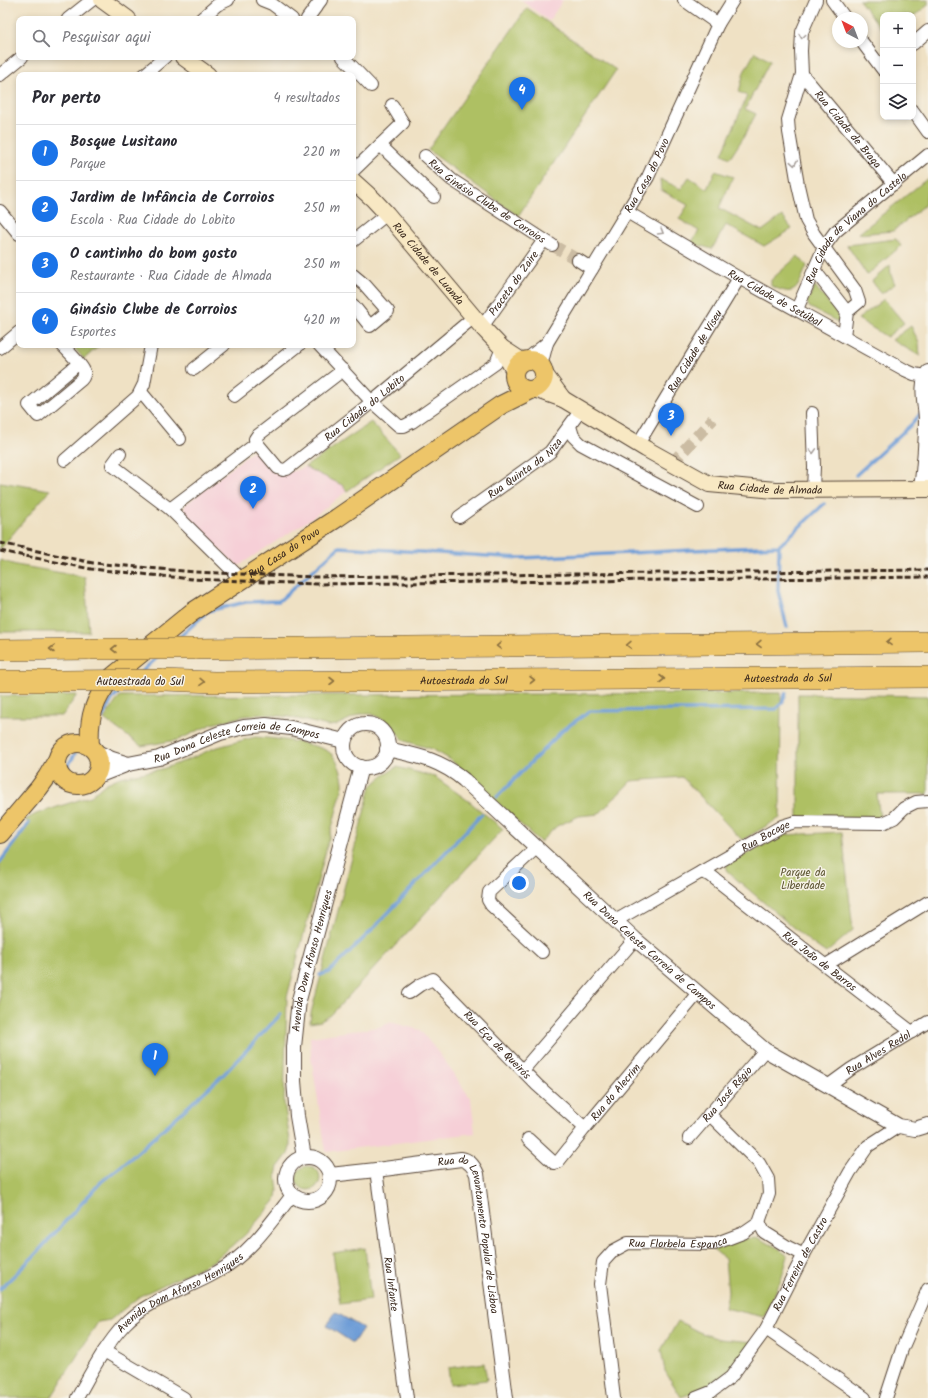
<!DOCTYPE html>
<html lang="pt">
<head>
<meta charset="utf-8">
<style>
	body { margin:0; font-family:Kalam,sans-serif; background:#f7f7f7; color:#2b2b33 }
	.controls { position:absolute; right:12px; top:12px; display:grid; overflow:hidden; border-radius:8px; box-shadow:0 2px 6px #0003 }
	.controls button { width:36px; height:36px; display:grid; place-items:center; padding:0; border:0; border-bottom:1px solid #e1e1e2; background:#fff; color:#2b2b33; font:20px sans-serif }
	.compass { position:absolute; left:832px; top:12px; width:36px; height:36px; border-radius:50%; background:#fff; box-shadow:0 2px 6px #0003; rotate:318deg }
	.you { position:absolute; left:519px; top:883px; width:14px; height:14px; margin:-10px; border:3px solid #fff; border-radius:50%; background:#1a73e8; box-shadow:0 0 0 6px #1a73e833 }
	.badge { display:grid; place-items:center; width:26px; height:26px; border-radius:50%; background:#1a73e8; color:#fff; font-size:13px; font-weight:700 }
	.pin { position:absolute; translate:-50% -33px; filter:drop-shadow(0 1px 2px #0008) }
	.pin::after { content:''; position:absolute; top:21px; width:14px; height:12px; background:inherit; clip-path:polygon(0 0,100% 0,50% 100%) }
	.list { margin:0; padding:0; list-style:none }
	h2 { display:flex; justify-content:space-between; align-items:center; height:52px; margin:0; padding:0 16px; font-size:17px }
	h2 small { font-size:13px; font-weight:400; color:#7c7c81 }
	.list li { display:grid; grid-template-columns:26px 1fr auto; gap:12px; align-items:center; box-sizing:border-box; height:56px; padding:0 16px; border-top:1px solid #e1e1e2 }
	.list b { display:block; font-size:15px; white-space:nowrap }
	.list p { margin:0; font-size:13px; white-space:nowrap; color:#7c7c81 }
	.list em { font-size:13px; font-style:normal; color:#7c7c81 }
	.icon { flex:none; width:22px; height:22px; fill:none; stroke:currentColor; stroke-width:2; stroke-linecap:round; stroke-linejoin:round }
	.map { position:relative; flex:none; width:928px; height:1398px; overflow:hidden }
	.search { position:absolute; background:#fff; box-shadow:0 2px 6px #0003; left:16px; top:16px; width:340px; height:44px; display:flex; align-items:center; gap:10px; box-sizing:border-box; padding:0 14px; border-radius:8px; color:#7c7c81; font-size:15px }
	.panel { position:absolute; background:#fff; box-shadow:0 2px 6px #0003; left:16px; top:72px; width:340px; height:276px; border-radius:8px }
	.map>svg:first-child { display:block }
	.built { fill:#f6cfd7 }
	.green { fill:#aec063; stroke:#747540 }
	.water { fill:#6e9dd7; stroke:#54647a }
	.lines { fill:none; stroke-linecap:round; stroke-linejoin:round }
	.stream { stroke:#6e9dd7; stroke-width:3.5 }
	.minor-tunnel { stroke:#cbbca3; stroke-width:12; stroke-dasharray:12 6; stroke-linecap:butt }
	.minor-casing { stroke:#564537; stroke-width:14 }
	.tertiary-casing { stroke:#564537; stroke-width:16 }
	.secondary-casing { stroke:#564537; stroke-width:18 }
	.primary-casing { stroke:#564537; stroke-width:20 }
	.motorway-casing { stroke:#564537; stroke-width:22 }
	.minor { stroke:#fff; stroke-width:12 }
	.tertiary { stroke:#fff; stroke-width:14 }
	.secondary { stroke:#f8e8c3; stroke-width:16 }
	.primary { stroke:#edc569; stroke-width:18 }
	.motorway { stroke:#edc569; stroke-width:21 }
	.rail { stroke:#3b2a1e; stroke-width:3; stroke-dasharray:6 3; stroke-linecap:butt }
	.motorway-bridge-casing { stroke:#564537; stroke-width:22; stroke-linecap:butt }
	.motorway-bridge { stroke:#edc569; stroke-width:21 }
	.oneway { stroke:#a79f9a }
	.oneway2 { stroke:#8b7040 }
	.labels { text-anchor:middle; stroke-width:3; stroke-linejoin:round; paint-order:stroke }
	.street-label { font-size:11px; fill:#3b2a1e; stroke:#f7f3e8 }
	.park-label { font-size:11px; fill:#5e5733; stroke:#f7f3e8 }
</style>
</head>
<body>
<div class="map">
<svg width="928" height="1398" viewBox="0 0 928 1398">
	<rect width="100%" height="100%" fill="#f7f3e8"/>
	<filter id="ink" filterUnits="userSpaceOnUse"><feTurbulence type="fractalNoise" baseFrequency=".025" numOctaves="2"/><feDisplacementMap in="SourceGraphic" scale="8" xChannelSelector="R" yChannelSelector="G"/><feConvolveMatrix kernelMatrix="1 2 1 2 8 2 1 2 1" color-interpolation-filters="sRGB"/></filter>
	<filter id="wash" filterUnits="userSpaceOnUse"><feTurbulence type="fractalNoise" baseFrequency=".012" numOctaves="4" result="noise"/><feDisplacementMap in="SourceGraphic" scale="16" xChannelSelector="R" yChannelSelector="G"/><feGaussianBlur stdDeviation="0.9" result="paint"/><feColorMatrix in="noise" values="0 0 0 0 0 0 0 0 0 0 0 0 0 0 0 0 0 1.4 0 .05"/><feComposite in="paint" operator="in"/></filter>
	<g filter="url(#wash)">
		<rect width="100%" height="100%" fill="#efe1c4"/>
		<g class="built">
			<polygon points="521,0 563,0 549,21"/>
			<polygon points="255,449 273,472 290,472 305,467 342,485 347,491 312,518 238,566 181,515 186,504"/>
			<polygon points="390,1022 420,1030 441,1056 471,1099 475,1133 326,1152 311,1056 310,1037 379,1027"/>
		</g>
		<g class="green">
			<polygon points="859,0 928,0 928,5 913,17 913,15 883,15 883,31"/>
			<polygon points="527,8 616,70 518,216 428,150"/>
			<polygon points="755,52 770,61 745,109 756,114 743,138 730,158 722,154 747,96 739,92 744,72"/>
			<polygon points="715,171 733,177 719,208 762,231 782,216 792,229 764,246 726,225 712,249 691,243 699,231 679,219 688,205 661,190 660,179 681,189 689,177 707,189"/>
			<polygon points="928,178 928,187 925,205 893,231 858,234"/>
			<polygon points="896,239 901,246 867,275 847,245"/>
			<path d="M798,256L807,266C796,289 798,298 771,286V280Z"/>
			<polygon points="890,265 891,275 895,284 881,294 872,281"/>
			<polygon points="815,286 839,316 840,323 809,307 807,302"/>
			<polygon points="884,299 904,323 887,337 858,319"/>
			<polygon points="911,326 919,343 920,356 892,340"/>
			<polygon points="72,345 100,345 84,359"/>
			<polygon points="371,422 400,454 347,491 342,485 305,467"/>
			<polygon points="0,482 50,490 0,549"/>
			<polygon points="0,560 16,565 85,577 89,632 0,632"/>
			<polygon points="781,693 780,818 742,840 682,777 631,781 599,814 579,816 557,826 540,842 451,760 432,749 405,741 386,721 372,714 360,714 337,725 328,726 290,717 264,714 244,716 212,724 178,740 141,746 104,719 120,696"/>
			<polygon points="798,694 928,696 928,794 877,794 880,819 798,818"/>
			<polygon points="77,695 62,716 0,716 0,696"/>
			<path d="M255,737C272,738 316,743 329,752C337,757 344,777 343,786L287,997L284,1102L290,1141V1148L288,1154L278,1167L276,1175L278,1191L277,1197L274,1202L245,1235L213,1261L140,1296L110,1320L98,1322L51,1398H0V863L30,824L25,820L36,814L91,796L105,784L120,777L162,769L190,759L214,748Z"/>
			<polygon points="397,767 435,777 470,802 503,829 331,1015 321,1021 310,1023 311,1013 371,786 381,777"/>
			<polygon points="842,832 853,930 826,953 809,941 728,872 726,865 783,835"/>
			<circle cx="308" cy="1178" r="12"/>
			<polygon points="758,1238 776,1247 788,1256 781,1280 764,1317 725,1308 728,1293 725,1259 713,1249 742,1239"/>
			<polygon points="365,1248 371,1300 340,1304 333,1253"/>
			<polygon points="678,1321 699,1332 719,1339 753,1342 729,1371 714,1385 681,1397 665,1371 661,1350"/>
			<polygon points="484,1363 487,1380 450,1384 448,1368"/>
		</g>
		<polygon class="water" points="335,1312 363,1328 353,1343 327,1326"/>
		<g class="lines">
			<g class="stream">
				<polyline points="856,475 913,423 920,414"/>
				<polyline points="779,546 778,591 787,627"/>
				<polyline points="208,611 246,602 279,601 339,547 521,558 779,546 824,504"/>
				<polyline points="174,642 204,615"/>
				<polyline points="140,673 158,657"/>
				<polyline points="102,717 113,698 122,689"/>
				<polyline points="67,767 75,754"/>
				<polyline points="497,797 564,729 590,711 776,709 782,703 786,693"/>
				<polyline points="0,862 29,823"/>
				<polyline points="320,975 329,972 369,933 482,814"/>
				<polyline points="0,1289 33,1257 101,1182 131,1158 223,1075 281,1014"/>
			</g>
		</g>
	</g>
	<g filter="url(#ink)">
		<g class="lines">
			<g class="minor-tunnel">
				<polyline points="552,245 578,260"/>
				<polyline points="672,463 713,419"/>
			</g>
			<g class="minor-casing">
				<g id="minor">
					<polyline points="262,0 272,4 292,19"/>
					<polyline points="684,0 718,24"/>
					<polyline points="816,0 802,32 801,51 802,74 788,120 789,132 798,185 806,220 814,234 855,290 859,302 847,312 844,336"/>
					<polyline points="832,0 845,18"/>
					<polyline points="68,19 92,0"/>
					<polyline points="201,19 217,5 228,0"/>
					<polyline points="307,19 321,0"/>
					<polyline points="862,42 883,70"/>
					<polyline points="913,44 928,31"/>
					<polyline points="343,57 371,86"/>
					<path id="s1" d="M802,74L894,184"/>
					<polyline points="0,75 22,57"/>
					<polyline points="144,75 165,57"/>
					<polyline points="913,111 928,132"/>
					<polyline points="380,145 434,197"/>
					<path id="s2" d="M425,156L452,180L552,245"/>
					<polyline points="353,171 403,123 392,105"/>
					<polyline points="0,211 19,234"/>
					<path id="s3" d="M627,212L739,278L905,370L914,374L925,376"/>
					<polyline points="353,241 387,214"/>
					<polyline points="578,260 592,269"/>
					<polyline points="815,271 847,312"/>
					<polyline points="353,275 365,285 388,311 370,326 353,305"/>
					<path id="s4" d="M797,309L824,247L835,232L928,155"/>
					<path id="s5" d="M482,327L544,240"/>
					<path d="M62,345C68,351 81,364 84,371C85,375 83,378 81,380L38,416L29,405L78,364"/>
					<polyline points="319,345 372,402 399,426 404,426 412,422 496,363 502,348"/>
					<polyline points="0,348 19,332"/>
					<polyline points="526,360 547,343"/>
					<path id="s6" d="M541,366L547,343L648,177L718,24L733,0"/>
					<polyline points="194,369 224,345"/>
					<polyline points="141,392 180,439"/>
					<polyline points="234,396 299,345"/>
					<polyline points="812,413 814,467 813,489"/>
					<polyline points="570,426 573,436 581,444 698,507"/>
					<path id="s7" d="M257,443L278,468L283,470L287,469L372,402L474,317"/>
					<polyline points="257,443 255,439 257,436 343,370"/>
					<path id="s8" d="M638,444L739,278"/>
					<polyline points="120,454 112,465 170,509 242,580"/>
					<polyline points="65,460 138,396 144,384 151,345"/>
					<polyline points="170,509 257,443"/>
					<path id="s9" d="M459,517L550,452L581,410"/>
					<polyline points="536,848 489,892 488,900 491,905 542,952"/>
					<path id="s10" d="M701,872L710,875L808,952L912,1032"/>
					<path id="s11" d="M615,921L782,826L795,822L883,823L894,818L904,808L916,802L928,801"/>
					<polyline points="826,965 928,902"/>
					<path id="s12" d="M409,993L420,985L433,979L537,1085L585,1128"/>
					<polyline points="523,1070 635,939"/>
					<path id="s13" d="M829,1085L851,1069L928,1022"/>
					<path id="s14" d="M689,1138L765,1050"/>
					<path id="s15" d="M528,1139L554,1163L558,1162L585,1128L698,993"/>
					<path id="s16" d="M376,1170L407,1398"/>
					<polyline points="759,1222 764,1232 788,1247 804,1255"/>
					<polyline points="766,1329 865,1398"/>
					<polyline points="104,1351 184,1398"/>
					<path id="s17" d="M77,1398C91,1373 105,1345 125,1324C150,1298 187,1290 217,1272C249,1255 271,1222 293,1194"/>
					<path id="s18" d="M614,1398L600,1284L603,1262L613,1251L628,1243L714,1244L743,1233L759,1222L769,1194L768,1179L759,1163L709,1114"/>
					<path id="s19" d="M696,1398L711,1392L731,1377L766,1329L801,1260L850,1172L868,1146L899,1126"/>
					<polyline points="886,1398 902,1349 928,1289"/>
				</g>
			</g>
			<g class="tertiary-casing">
				<g id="tertiary">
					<path d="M921,489C924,466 926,444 926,421C926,405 919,386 928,372"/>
					<circle cx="366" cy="746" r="22"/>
					<path id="s20" d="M387,749C418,756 439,759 464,780L635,939L765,1050L899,1126L915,1129L928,1125"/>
					<polyline points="95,751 112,759 128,764"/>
					<path id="s21" d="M95,777L128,764L159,758L220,733L244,727L266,725L291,728L344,741"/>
					<path id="s22" d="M304,1157L297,1116L294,1081V1047L299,1000L361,767"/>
					<circle cx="308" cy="1179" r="22"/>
					<path id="s23" d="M330,1175L376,1170L461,1159C469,1160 474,1167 477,1174L506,1398"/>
				</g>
			</g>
			<g class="secondary-casing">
				<g id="secondary">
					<polyline points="102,0 128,19"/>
					<polyline points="183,57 208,75"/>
					<path id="s24" d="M353,181L373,199L387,214L482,327L502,348L522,361"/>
					<polyline points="502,349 514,371"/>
					<polyline points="544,373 563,399"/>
					<path id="s25" d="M535,389L563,399L646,449L709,484L775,490L928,489"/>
				</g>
			</g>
			<g class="primary-casing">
				<g id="primary">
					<circle cx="529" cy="375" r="15"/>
					<circle cx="78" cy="764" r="21"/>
					<path id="s26" d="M90,746C88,717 94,700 112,677L191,613L337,518L501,405L529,391"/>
					<polyline points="0,834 39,788 47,777 57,760"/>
				</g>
			</g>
			<g class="motorway-casing">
				<g id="motorway">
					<polyline points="195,649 928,642"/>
					<polyline points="0,650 91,649"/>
					<path id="s27" d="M163,680L214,682L928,677"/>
					<polyline points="0,681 62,681"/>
				</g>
			</g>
			<use href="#minor" class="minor"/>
			<use href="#tertiary" class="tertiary"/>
			<use href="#secondary" class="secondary"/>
			<use href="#primary" class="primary"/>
			<use href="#motorway" class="motorway"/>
			<g class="rail">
				<polyline points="0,543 93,563 194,572 315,577 928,570"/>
				<polyline points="0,551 91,569 192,579 316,584 928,577"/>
			</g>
			<g class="motorway-bridge-casing">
				<g id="motorway-bridge">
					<polyline points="91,649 195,649"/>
					<polyline points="62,681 163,680"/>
				</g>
			</g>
			<use href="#motorway-bridge" class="motorway-bridge"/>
		</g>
		<defs><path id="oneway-chevron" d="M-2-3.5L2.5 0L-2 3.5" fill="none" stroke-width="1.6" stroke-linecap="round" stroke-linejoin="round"/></defs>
		<g class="oneway">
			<use href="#oneway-chevron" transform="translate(802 36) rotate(98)"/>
			<use href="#oneway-chevron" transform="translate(794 163) rotate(81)"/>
			<use href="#oneway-chevron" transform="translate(661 232) rotate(31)"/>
			<use href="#oneway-chevron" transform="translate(813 451) rotate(88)"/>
		</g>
		<g class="oneway2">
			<use href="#oneway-chevron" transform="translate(889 642) rotate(179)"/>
			<use href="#oneway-chevron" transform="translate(759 644) rotate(179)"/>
			<use href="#oneway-chevron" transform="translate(629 645) rotate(179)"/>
			<use href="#oneway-chevron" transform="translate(499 646) rotate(179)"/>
			<use href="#oneway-chevron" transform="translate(52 649) rotate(180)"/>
			<use href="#oneway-chevron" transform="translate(114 649) rotate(-180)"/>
			<use href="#oneway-chevron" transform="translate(662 679)"/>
			<use href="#oneway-chevron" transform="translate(532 680)"/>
			<use href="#oneway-chevron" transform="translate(332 681)"/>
			<use href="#oneway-chevron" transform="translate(202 682) rotate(2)"/>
		</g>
	</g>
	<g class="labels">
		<g class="street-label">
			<text dy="4" stroke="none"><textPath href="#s1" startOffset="72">Rua Cidade de Braga</textPath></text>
			<text dy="4" stroke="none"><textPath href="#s6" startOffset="219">Rua Casa do Povo</textPath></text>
			<text dy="4" stroke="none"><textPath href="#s2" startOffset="77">Rua Ginásio Clube de Corroios</textPath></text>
			<text dy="4" stroke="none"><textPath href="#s4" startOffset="103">Rua Cidade de Viana do Castelo</textPath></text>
			<text dy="4" stroke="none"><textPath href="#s24" startOffset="112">Rua Cidade de Luanda</textPath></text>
			<text dy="4" stroke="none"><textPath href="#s5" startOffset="54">Praceta do Zaire</textPath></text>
			<text dy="4" stroke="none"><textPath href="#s3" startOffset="171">Rua Cidade de Setúbal</textPath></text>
			<text dy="4" stroke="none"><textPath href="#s8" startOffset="109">Rua Cidade de Viseu</textPath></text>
			<text dy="4" stroke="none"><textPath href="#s7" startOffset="141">Rua Cidade do Lobito</textPath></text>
			<text dy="4" stroke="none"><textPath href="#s9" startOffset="82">Rua Quinta da Niza</textPath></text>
			<text dy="4" stroke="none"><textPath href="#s25" startOffset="260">Rua Cidade de Almada</textPath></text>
			<text dy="4" stroke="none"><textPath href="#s26" startOffset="287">Rua Casa do Povo</textPath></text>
			<text dy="4" stroke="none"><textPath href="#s27" startOffset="625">Autoestrada do Sul</textPath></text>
			<text dy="4" stroke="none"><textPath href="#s27" startOffset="301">Autoestrada do Sul</textPath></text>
			<text x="140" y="685">Autoestrada do Sul</text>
			<text dy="4" stroke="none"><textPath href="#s21" startOffset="148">Rua Dona Celeste Correia de Campos</textPath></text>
			<text dy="4" stroke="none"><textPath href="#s11" startOffset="173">Rua Bocage</textPath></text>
			<text dy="4" stroke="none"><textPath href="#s20" startOffset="336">Rua Dona Celeste Correia de Campos</textPath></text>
			<text dy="4" stroke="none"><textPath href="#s22" startOffset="199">Avenida Dom Afonso Henriques</textPath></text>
			<text dy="4" stroke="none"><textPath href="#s10" startOffset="149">Rua João de Barros</textPath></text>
			<text dy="4" stroke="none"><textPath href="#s12" startOffset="120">Rua Eça de Queirós</textPath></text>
			<text dy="4" stroke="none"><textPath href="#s13" startOffset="59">Rua Alves Redol</textPath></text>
			<text dy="4" stroke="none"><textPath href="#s15" startOffset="130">Rua do Alecrim</textPath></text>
			<text dy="4" stroke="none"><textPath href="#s14" startOffset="58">Rua José Régio</textPath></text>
			<text dy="4" stroke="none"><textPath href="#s23" startOffset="202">Rua do Levantamento Popular de Lisboa</textPath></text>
			<text dy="4" stroke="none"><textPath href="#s18" startOffset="219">Rua Florbela Espanca</textPath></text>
			<text dy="4" stroke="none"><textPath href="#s19" startOffset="174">Rua Ferreira de Castro</textPath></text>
			<text dy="4" stroke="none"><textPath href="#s16" startOffset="115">Rua Infante</textPath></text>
			<text dy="4" stroke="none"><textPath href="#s17" startOffset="152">Avenida Dom Afonso Henriques</textPath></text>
		</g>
		<g class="park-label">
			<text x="803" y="876">Parque da<tspan x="803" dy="13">Liberdade</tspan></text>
		</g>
	</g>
</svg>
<div class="controls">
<button>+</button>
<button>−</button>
<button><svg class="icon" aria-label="layers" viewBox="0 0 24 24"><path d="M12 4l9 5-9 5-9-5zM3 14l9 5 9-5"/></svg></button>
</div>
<svg class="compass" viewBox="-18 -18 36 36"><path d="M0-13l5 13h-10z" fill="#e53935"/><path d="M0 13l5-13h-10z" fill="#7c7c81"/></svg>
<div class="you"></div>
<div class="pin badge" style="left:155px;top:1076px">1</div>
<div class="pin badge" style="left:253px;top:509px">2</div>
<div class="pin badge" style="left:671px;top:436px">3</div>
<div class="pin badge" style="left:522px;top:110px">4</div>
<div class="search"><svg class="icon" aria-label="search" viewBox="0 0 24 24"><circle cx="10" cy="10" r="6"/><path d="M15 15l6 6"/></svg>Pesquisar aqui</div>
<section class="panel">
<h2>Por perto<small>4 resultados</small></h2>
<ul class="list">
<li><span class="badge">1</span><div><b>Bosque Lusitano</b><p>Parque</p></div><em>220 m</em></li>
<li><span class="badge">2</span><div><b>Jardim de Infância de Corroios</b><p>Escola · Rua Cidade do Lobito</p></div><em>250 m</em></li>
<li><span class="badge">3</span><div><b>O cantinho do bom gosto</b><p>Restaurante · Rua Cidade de Almada</p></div><em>250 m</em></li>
<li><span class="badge">4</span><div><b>Ginásio Clube de Corroios</b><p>Esportes</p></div><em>420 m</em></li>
</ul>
</section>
</div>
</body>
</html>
